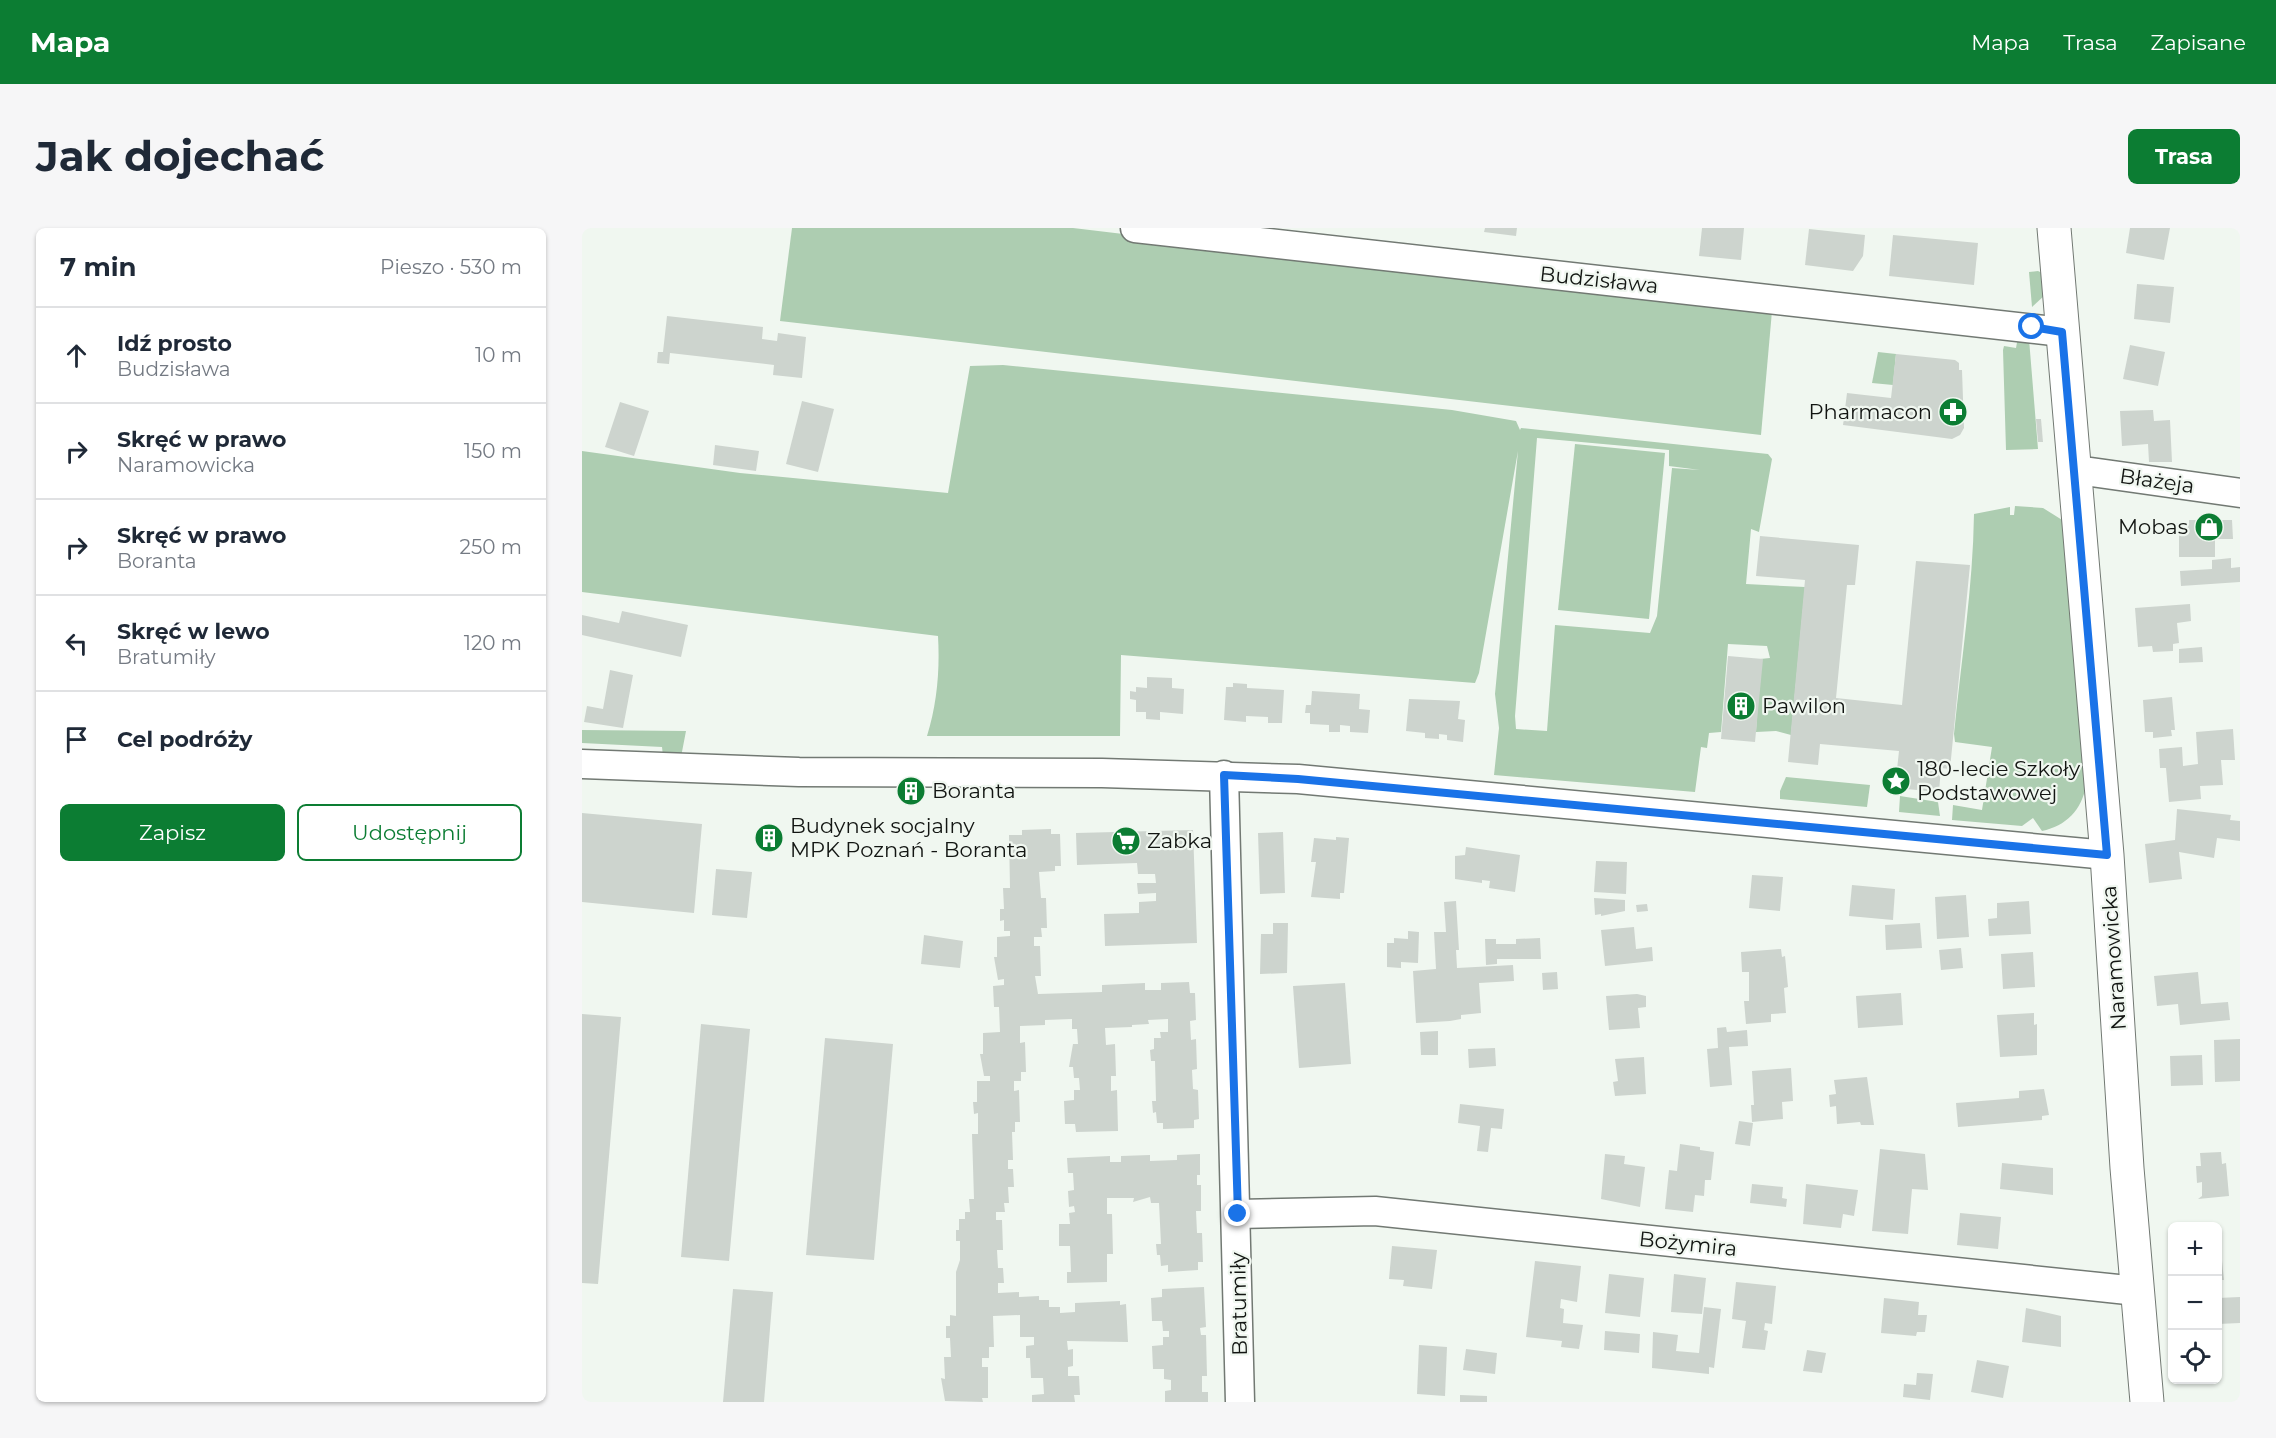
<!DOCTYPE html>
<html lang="pl">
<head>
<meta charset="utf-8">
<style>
	body { margin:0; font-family:Montserrat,sans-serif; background:#f6f6f7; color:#1f2937 }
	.controls { position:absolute; right:18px; bottom:18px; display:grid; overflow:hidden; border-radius:9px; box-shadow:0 2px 4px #0004 }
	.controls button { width:54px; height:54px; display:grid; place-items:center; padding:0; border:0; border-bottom:2px solid #e0e1e3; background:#fff; color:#1f2937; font:30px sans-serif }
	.stop { position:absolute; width:18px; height:18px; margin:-14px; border:4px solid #1a73e8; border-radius:50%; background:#fff }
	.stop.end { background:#1a73e8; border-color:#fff; box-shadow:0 2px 6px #0008 }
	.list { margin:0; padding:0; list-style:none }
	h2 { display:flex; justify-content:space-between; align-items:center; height:78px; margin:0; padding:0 24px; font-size:26px }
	h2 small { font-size:20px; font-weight:400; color:#747a83 }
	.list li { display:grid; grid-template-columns:39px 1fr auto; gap:18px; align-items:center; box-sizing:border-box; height:96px; padding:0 24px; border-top:2px solid #e0e1e3 }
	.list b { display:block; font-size:22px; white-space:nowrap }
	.list p { margin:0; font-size:20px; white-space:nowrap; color:#747a83 }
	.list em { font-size:20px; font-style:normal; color:#747a83 }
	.actions { display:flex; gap:12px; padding:18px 24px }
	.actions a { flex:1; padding:14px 0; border:2px solid #0c7d33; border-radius:9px; text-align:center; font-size:21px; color:#0c7d33 }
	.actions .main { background:#0c7d33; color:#fff }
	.icon { flex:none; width:33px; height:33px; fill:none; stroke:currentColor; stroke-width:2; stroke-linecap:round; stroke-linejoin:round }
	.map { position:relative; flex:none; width:1658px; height:1174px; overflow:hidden; border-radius:9px }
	header { display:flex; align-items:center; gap:36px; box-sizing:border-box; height:84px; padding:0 30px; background:#0c7d33; color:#fff }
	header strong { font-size:28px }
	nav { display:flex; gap:33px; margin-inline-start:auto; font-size:21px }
	.intro { display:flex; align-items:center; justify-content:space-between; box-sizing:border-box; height:144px; padding:0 36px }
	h1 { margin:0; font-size:42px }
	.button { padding:15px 27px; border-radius:9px; background:#0c7d33; color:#fff; font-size:21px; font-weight:700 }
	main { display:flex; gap:36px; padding:0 36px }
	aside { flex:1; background:#fff; border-radius:9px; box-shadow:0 2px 4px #0004 }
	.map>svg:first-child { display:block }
	.green { fill:#adcdb1; fill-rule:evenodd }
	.building { fill:#cdd4ce }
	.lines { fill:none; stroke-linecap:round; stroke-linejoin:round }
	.street-casing { stroke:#727973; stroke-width:31 }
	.secondary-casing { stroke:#727973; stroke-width:35 }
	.street { stroke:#fff; stroke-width:28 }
	.secondary { stroke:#fff; stroke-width:33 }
	.route { stroke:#1a73e8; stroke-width:8 }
	.labels { text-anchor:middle; stroke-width:4.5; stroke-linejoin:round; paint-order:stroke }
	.street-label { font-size:21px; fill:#121512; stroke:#f0f7f0 }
	.poi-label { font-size:21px; fill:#121512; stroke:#f0f7f0; text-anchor:start }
</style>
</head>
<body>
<header>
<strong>Mapa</strong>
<nav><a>Mapa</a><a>Trasa</a><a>Zapisane</a></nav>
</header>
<div class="intro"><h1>Jak dojechać</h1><a class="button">Trasa</a></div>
<main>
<aside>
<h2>7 min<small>Pieszo · 530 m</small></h2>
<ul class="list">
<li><svg class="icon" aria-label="ahead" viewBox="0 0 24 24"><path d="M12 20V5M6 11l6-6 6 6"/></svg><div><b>Idź prosto</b><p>Budzisława</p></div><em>10 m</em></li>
<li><svg class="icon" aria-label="right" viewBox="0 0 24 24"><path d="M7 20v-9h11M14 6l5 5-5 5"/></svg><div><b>Skręć w prawo</b><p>Naramowicka</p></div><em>150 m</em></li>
<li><svg class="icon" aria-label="right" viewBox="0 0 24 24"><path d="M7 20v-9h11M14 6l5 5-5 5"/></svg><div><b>Skręć w prawo</b><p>Boranta</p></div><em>250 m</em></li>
<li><svg class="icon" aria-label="left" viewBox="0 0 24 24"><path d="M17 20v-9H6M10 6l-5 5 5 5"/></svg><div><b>Skręć w lewo</b><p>Bratumiły</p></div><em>120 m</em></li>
<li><svg class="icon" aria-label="arrive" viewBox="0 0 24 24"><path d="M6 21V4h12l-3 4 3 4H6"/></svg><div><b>Cel podróży</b></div></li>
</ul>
<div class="actions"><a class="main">Zapisz</a><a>Udostępnij</a></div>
</aside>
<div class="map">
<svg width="1658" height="1174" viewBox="0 0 1658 1174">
	<rect width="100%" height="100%" fill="#f0f7f0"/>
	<g class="green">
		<polygon points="210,0 491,0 1190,83 1179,207 198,93"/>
		<polygon points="1456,43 1460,45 1463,67 1450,79 1447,44"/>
		<polygon points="1436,109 1447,111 1456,221 1424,222 1421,122 1422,118 1434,120"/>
		<polygon points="1296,124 1314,126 1311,157 1290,155"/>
		<path d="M421,137L870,182L934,193L938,202L939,200L1186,226L1190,231L1177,304L1169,301L1164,356L1223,359L1209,507L1194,503L1174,504L1178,431L1188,430L1185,418L1146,416L1139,504L1127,505L1125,520L1119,519L1113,564L912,547L917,500L913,466L936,223L897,445L893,455L539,427L538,508H345C355,476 358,442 356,408L0,364V223L158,245L366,265L388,138ZM955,210L1087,222V238L1118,242L1090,240L1075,388L1068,405L973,397L965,503L934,501L933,488Z"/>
		<polygon points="993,216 1083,225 1067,391 976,382"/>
		<path d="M1433,278L1461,280L1485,295L1504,557C1500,582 1484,598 1460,603L1451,590L1440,598L1370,592L1371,577L1400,582L1410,519L1373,514L1372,506C1379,433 1391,359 1392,286L1428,279V287H1432Z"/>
		<polygon points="0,502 104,503 99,529 81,528 80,519 0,515"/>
		<polygon points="1204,549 1288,557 1285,579 1198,571 1198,563"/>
		<polygon points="1318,568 1356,574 1358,588 1317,584"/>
	</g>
	<g class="building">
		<polygon points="903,0 935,0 934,8 902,4"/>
		<polygon points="1120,0 1162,0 1159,32 1117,28"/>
		<polygon points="1548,0 1588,0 1582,32 1544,25"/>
		<polygon points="1227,1 1283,7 1281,28 1271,43 1223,37"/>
		<polygon points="1311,7 1396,15 1392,57 1307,48"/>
		<polygon points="1555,56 1592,59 1588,95 1552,91"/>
		<polygon points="85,88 181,99 180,111 195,113 196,105 224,109 220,150 191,147 192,137 88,125 87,136 75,135 76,124 81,124"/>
		<polygon points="1548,117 1583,124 1576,158 1541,151"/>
		<polygon points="1314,126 1373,132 1377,135 1377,142 1380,142 1382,200 1378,207 1370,211 1261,197 1265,165 1309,170"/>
		<polygon points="220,173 252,181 236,244 204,236"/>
		<polygon points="38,174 67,183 52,228 23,219"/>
		<polygon points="1571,182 1572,193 1588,192 1590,234 1567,234 1566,216 1540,218 1538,183"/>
		<polygon points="1454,191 1459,191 1461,214 1456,214"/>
		<polygon points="133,217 177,223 174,243 131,237"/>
		<polygon points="1607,292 1650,292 1651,311 1633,311 1633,329 1597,329 1597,305 1589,305 1589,295 1607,295"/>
		<polygon points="1178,308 1277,317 1273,357 1265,357 1254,470 1320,477 1334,333 1388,337 1368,541 1359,540 1357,564 1313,560 1317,523 1238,516 1236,537 1206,534 1223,352 1174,348"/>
		<polygon points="1649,330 1649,340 1658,339 1658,354 1599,358 1598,343 1630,341 1630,332"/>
		<polygon points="1608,376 1609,393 1595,395 1597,415 1591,416 1591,423 1571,424 1570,418 1556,419 1553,380"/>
		<polygon points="40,383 106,397 99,429 0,407 0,387 37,395"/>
		<polygon points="1620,419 1621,434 1597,435 1597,421"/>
		<polygon points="1146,428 1181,431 1173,514 1139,511"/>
		<polygon points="28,442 51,447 41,500 2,494 5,478 21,481"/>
		<polygon points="565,449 590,450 590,460 602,461 601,486 578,484 578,492 564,491 564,484 554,484 554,472 548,471 548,463 554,464 554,459 565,460"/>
		<polygon points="651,455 665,456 665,460 702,462 700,495 686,495 686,489 664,488 664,494 642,492 644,459 651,459"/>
		<polygon points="730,463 778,466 777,481 788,482 786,505 768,504 768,498 758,497 758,504 747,504 747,497 728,496 728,485 723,485 724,477 729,477"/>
		<polygon points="1590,469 1593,502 1589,502 1590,508 1571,510 1571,504 1563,504 1561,472"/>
		<polygon points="827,471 878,473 876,491 883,492 881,514 865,512 865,507 857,506 857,511 843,510 843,505 824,503"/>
		<polygon points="1651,501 1653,532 1639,532 1641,557 1618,558 1619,571 1587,574 1584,540 1578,540 1577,521 1600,519 1601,538 1616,536 1614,504"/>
		<polygon points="321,561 337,561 338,565 321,566"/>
		<polygon points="1595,581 1649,587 1648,592 1658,593 1658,613 1635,610 1632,630 1597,624 1600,651 1567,655 1563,616 1593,612"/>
		<polygon points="0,585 120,596 112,685 0,674"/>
		<polygon points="182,600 194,601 191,621 179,620"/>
		<polygon points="469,601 469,606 478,606 479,638 473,638 473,643 457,644 459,670 464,670 465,700 459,700 460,709 452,709 452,718 458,718 459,748 453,748 456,766 520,764 520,757 563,755 563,762 579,762 579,755 607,754 608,765 613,765 614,792 608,793 609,812 614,811 615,841 610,842 611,861 616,862 617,891 612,892 612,900 581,901 581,895 575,895 574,884 571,885 570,873 574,873 573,833 569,833 568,822 572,821 572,810 579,810 578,804 586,804 586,791 566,792 567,796 550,797 550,799 523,800 524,817 533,816 534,848 529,848 529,863 535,862 536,903 494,904 493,896 483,896 482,873 492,872 492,862 498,862 497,850 492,850 491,839 487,839 491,816 496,816 495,801 490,801 490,791 463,792 463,797 438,798 438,815 443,814 444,844 439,844 439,853 432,853 432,863 437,862 438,894 433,894 433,904 430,904 431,932 426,932 426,941 431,941 432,959 426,959 427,975 422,975 423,984 414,984 414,992 420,992 421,1022 415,1022 416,1040 421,1040 422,1055 416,1055 416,1065 437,1064 437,1069 457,1068 457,1072 467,1072 467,1079 478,1079 478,1085 493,1084 493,1075 538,1073 538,1077 544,1076 546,1114 485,1113 486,1122 491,1121 491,1138 486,1139 486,1148 497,1148 498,1167 492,1167 493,1174 450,1174 450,1167 462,1166 461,1150 449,1150 448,1130 444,1130 444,1118 452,1117 452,1109 438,1109 438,1087 411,1088 412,1119 407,1119 407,1130 400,1130 400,1139 406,1139 406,1170 400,1170 401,1174 363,1173 359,1150 363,1151 362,1129 369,1129 368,1110 364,1110 364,1098 368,1098 368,1087 374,1088 374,1044 378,1032 378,1013 374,1013 374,1002 377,1002 377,991 383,991 383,984 388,984 387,971 392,971 390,906 396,906 396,885 392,886 391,874 395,874 395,853 408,853 408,848 402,848 398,826 401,826 401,805 418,804 417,779 412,779 411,758 422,757 422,751 416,752 412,729 415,729 415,709 428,708 428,703 422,703 422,692 418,693 418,681 422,681 421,660 428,660 427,607 440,607 440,602"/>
		<polygon points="611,602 615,715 523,718 522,686 557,685 557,674 574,673 574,665 556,666 555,655 574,655 573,646 556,646 555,635 495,637 494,605"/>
		<polygon points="701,604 703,665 678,666 676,605"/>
		<polygon points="754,609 767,610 762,665 758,665 758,671 729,669 734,634 729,634 732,610 754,612"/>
		<polygon points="884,619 938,627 933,664 907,660 908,653 900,652 900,655 873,651 873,628 883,627"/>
		<polygon points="1014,633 1045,634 1044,666 1012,664"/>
		<polygon points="134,641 170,644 165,690 130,687"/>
		<polygon points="1170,647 1201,649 1198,683 1167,680"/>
		<polygon points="1270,657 1313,661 1311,692 1267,688"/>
		<polygon points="1384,667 1387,709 1355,711 1353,669"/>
		<polygon points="1012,670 1043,672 1043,683 1019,688 1019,686 1013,687"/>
		<polygon points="874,673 877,722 874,722 875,740 931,737 932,753 897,755 899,785 879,787 879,791 868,793 834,795 831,743 854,741 852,704 864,704 862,674"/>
		<polygon points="1447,673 1449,706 1407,708 1406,691 1415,690 1415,675"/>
		<polygon points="1065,676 1066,683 1055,684 1054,677"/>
		<polygon points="691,695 706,695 705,745 678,746 679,706 691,706"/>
		<polygon points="1338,695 1340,720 1304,722 1303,697"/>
		<polygon points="1052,699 1054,721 1070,719 1071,733 1023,738 1019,702"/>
		<polygon points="826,703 837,704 836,735 819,734 819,740 805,739 805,715 812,715 812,710 826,711"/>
		<polygon points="342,707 381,713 378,740 339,736"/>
		<polygon points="958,710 959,731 915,731 915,736 904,737 903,711 914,711 914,716 934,716 934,711"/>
		<polygon points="1379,720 1381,740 1359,742 1357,722"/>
		<polygon points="1199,721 1200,729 1203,728 1206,759 1202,760 1204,785 1189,786 1189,794 1164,796 1162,773 1167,773 1167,744 1160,744 1159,724"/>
		<polygon points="1451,724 1453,759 1421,761 1419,726"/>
		<polygon points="975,744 976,761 961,762 960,745"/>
		<polygon points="1616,744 1619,776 1646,774 1648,792 1598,797 1596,776 1575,778 1572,748"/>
		<polygon points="763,755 769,836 717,840 711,758"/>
		<polygon points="1319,765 1321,797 1276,800 1274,768"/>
		<polygon points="1055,766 1064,768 1064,779 1056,780 1058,800 1027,802 1024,768"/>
		<polygon points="1452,785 1452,797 1455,796 1455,827 1418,829 1415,787"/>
		<polygon points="0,786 39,789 16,1056 0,1055"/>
		<polygon points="119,796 168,801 147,1033 99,1029"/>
		<polygon points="1144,799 1145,804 1165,802 1166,818 1147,819 1150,857 1128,859 1125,821 1136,820 1135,800"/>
		<polygon points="856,803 856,827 839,827 838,804"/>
		<polygon points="243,810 311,816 292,1032 224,1027"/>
		<polygon points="1658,811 1658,853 1633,854 1632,812"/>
		<polygon points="913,820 914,838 887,840 886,821"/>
		<polygon points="1620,827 1621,857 1589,858 1588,828"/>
		<polygon points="1062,829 1064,866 1033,868 1031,854 1036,853 1033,831"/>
		<polygon points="1209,840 1211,873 1200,874 1201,891 1170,894 1169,877 1172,877 1170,843"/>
		<polygon points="1285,849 1292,897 1279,897 1278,894 1255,896 1254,878 1248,879 1247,867 1254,866 1252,852"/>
		<polygon points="1462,861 1467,887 1460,888 1460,892 1376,899 1374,875 1437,870 1437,863"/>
		<polygon points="878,876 922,881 920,901 909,900 906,924 895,923 898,898 876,895"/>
		<polygon points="1157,893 1171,895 1168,918 1153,916"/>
		<polygon points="1098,916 1118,919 1118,922 1132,924 1129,952 1123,952 1122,968 1113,967 1111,984 1083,981 1087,942 1095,943"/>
		<polygon points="1298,921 1343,926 1346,962 1330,961 1326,1006 1290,1003"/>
		<polygon points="1639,924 1640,936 1644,935 1647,968 1616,971 1620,968 1620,954 1615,955 1614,938 1619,938 1618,925"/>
		<polygon points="618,926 618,947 615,947 615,957 619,957 619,983 614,983 615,1005 620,1005 621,1034 616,1034 616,1042 586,1044 586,1037 579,1038 578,1027 575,1027 574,1016 579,1016 577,975 569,975 568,969 551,974 552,970 525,970 525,986 530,986 531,1026 525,1026 525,1054 485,1055 485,1044 489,1044 488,1018 477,1018 477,996 488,996 487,985 493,984 492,978 487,979 486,963 492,962 491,945 486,945 485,930 528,928 528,934 539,934 539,928 568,927 568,933 595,932 595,927"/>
		<polygon points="1023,926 1043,928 1042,936 1063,939 1058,979 1019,971"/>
		<polygon points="1420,935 1471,940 1471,967 1418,961"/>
		<polygon points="1170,956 1201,959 1200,970 1205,971 1204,979 1168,975"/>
		<polygon points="1224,956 1276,962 1272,988 1261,986 1259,1000 1221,996"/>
		<polygon points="1378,985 1419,989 1416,1021 1375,1017"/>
		<polygon points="1636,1013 1638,1013 1642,1052 1636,1052"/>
		<polygon points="810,1018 855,1022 850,1061 821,1058 822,1052 807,1051"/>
		<polygon points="953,1033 999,1038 995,1074 979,1071 978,1080 982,1081 981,1095 1001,1097 997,1121 979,1119 980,1113 944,1109"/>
		<polygon points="1027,1046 1062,1050 1058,1089 1023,1085"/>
		<polygon points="1092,1046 1124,1050 1120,1086 1089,1084"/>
		<polygon points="1154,1054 1194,1058 1190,1096 1183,1095 1182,1102 1186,1103 1183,1122 1160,1120 1164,1093 1150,1091"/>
		<polygon points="622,1059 624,1099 618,1100 619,1107 624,1107 625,1148 620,1148 620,1164 626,1164 626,1174 583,1174 583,1163 589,1162 589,1152 582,1151 582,1141 571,1141 570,1118 581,1117 581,1109 587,1109 587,1103 581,1103 580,1093 570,1093 569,1070 580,1069 580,1061"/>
		<polygon points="151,1061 191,1064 182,1174 141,1174"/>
		<polygon points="1658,1069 1658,1095 1636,1096 1636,1070"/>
		<polygon points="1302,1070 1337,1074 1336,1087 1345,1087 1343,1104 1335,1104 1334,1108 1299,1105"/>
		<polygon points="1122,1079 1139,1081 1132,1140 1127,1139 1127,1146 1070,1140 1071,1104 1096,1107 1094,1123 1117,1125"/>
		<polygon points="1444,1080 1479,1088 1479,1119 1440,1114"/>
		<polygon points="1023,1103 1058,1106 1057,1125 1022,1122"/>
		<polygon points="837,1117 865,1119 863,1168 835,1166"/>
		<polygon points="884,1121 915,1125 913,1146 881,1142"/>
		<polygon points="1225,1122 1244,1125 1240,1145 1221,1143"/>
		<polygon points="1395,1132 1427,1138 1421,1170 1389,1164"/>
		<polygon points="1335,1145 1351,1146 1348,1172 1321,1169 1322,1156 1334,1157"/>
		<polygon points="878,1167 905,1168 905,1174 878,1174"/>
	</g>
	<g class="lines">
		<g class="street-casing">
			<g id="street">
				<polyline points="553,0 1480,104"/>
				<polyline points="1492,245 1509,244 1658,265"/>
				<polyline points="0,536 217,544 520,545 716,551 1525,627"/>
				<polyline points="642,547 658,1174"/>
				<polyline points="656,986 793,983 1555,1063"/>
			</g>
		</g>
		<g class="secondary-casing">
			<polyline id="secondary" points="1472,0 1525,627 1545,940 1565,1174"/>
		</g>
		<use href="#street" class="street"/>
		<use href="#secondary" class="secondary"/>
	</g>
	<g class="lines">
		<polyline class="route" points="656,986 642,547 716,551 1525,627 1480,104 1450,99"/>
	</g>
	<defs>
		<g id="pharmacy-disc" transform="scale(1.5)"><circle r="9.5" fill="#0c7d33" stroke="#f0f7f0"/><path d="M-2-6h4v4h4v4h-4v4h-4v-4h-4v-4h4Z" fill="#fff"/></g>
		<g id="shop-disc" transform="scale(1.5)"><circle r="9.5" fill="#0c7d33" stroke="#f0f7f0"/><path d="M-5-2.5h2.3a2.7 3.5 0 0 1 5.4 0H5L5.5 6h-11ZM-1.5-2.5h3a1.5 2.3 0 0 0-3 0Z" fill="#fff"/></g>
		<g id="building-disc" transform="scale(1.5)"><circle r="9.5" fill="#0c7d33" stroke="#f0f7f0"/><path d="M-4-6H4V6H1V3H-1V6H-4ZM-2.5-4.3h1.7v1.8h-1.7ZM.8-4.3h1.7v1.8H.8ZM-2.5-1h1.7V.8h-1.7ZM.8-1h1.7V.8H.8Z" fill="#fff"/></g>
		<g id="sight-disc" transform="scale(1.5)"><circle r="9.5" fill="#0c7d33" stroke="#f0f7f0"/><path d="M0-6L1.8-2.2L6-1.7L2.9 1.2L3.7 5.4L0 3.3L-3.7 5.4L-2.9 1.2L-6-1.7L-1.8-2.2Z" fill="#fff"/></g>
		<g id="supermarket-disc" transform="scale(1.5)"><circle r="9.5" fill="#0c7d33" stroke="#f0f7f0"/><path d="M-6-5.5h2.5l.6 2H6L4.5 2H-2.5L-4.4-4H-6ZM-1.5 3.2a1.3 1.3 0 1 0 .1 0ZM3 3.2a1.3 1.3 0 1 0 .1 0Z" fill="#fff"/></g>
	</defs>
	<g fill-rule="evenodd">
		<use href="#pharmacy-disc" x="1371" y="184"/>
		<use href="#shop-disc" x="1627" y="299"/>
		<use href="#building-disc" x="1159" y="478"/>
		<use href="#sight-disc" x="1314" y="553"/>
		<use href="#building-disc" x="329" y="563"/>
		<use href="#building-disc" x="187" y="610"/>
		<use href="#supermarket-disc" x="544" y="613"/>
	</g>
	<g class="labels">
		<g class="street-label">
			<text transform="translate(1017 52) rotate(6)" y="7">Budzisława</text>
			<text transform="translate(1575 253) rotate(8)" y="7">Błażeja</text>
			<text transform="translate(1532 730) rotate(-94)" y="7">Naramowicka</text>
			<text transform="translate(1106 1016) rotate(6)" y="7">Bożymira</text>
			<text transform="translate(657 1076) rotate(-91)" y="7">Bratumiły</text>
		</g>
		<g class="poi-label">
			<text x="1350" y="191" text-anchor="end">Pharmacon</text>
			<text x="1606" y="306" text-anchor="end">Mobas</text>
			<text x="1180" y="485">Pawilon</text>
			<text x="1335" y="548">180-lecie Szkoły<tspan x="1335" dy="24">Podstawowej</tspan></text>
			<text x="350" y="570">Boranta</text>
			<text x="208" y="605">Budynek socjalny<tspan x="208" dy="24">MPK Poznań - Boranta</tspan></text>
			<text x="565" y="620">Zabka</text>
		</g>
	</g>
</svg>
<div class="controls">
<button>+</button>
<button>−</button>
<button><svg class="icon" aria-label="locate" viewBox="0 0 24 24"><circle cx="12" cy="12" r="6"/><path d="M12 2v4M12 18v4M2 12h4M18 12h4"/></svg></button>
</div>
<div class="stop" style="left:1450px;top:99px"></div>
<div class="stop end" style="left:656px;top:986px"></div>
</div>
</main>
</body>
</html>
